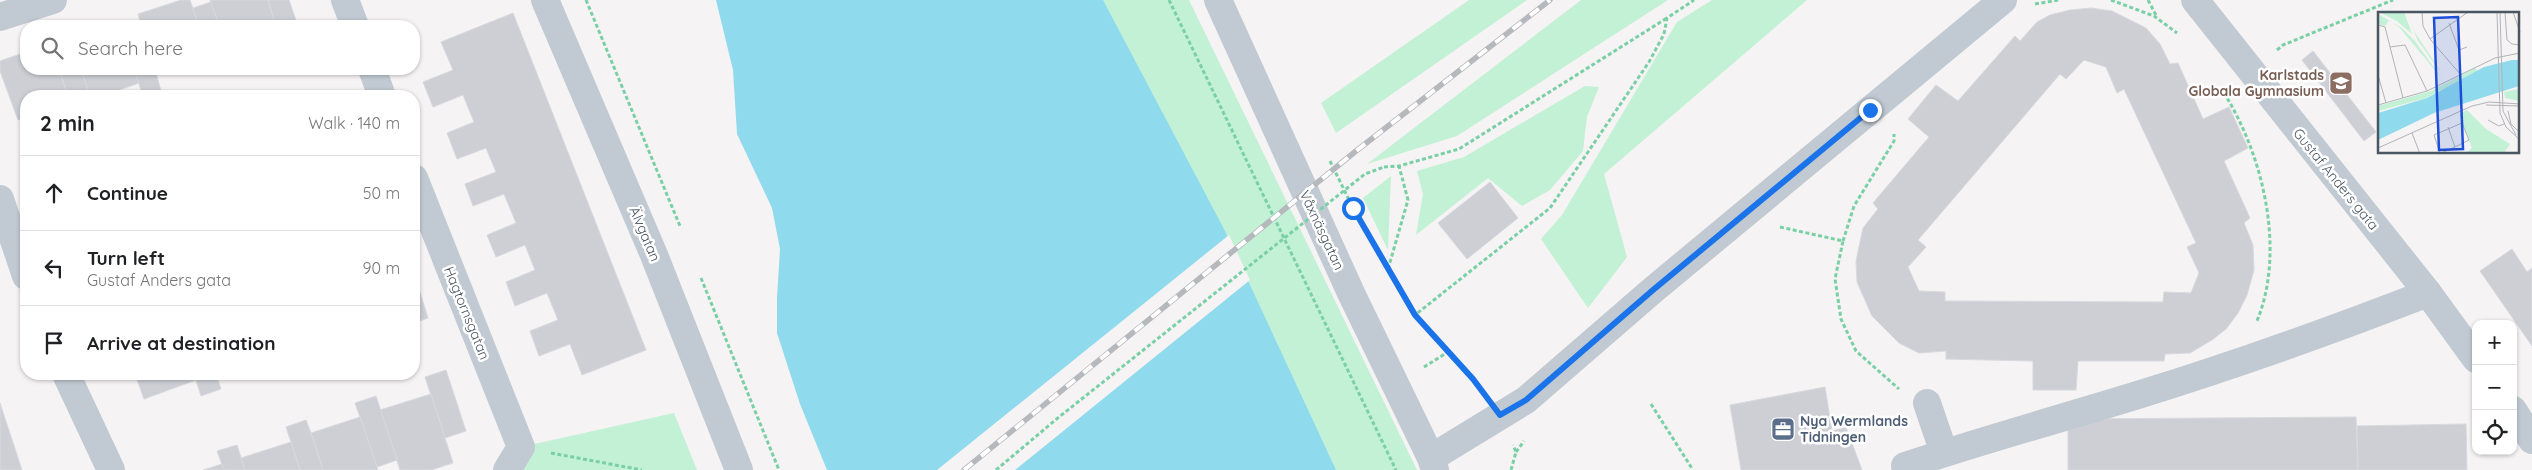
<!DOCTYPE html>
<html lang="en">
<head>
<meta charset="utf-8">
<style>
	body { margin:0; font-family:Quicksand,sans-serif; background:#f2f2f2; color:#202124 }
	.controls { position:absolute; right:15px; bottom:15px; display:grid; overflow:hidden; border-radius:10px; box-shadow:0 1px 4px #0004 }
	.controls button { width:45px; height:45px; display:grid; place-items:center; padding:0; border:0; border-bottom:1px solid #e0e0e0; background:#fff; color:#202124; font:25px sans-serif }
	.stop { position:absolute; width:15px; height:15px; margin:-11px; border:4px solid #1a73e8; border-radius:50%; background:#fff }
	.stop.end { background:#1a73e8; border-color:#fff; box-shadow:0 1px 5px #0008 }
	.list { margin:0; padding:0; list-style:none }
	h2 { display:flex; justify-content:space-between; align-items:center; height:65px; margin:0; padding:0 20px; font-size:21px }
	h2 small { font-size:16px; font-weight:400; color:#757577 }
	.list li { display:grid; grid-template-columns:32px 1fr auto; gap:15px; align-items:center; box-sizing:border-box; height:75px; padding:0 20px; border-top:1px solid #e0e0e0 }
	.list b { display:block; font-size:19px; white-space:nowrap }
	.list p { margin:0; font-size:16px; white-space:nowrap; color:#757577 }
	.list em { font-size:16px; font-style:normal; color:#757577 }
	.icon { flex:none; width:28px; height:28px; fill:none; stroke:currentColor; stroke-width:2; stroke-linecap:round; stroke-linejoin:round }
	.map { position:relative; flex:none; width:2532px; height:470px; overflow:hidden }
	.search { position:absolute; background:#fff; box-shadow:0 1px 4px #0004; left:20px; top:20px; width:400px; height:55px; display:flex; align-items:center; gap:12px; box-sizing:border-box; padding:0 18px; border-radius:20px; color:#757577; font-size:19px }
	.panel { position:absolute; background:#fff; box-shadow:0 1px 4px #0004; left:20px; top:90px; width:400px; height:290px; border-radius:20px }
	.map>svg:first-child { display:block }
	.green { fill:#c3f1d5 }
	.water { fill:#90daee }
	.pier { fill:#f5f3f3 }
	.building { fill:#cdcfd5; stroke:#d7d9de; fill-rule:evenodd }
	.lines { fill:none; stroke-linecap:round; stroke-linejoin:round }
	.path { stroke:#7ad0a6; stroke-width:3; stroke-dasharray:4 2.5; stroke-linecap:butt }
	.minor { stroke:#c1cad2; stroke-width:28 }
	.rail-casing { stroke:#b5b8bd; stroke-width:5.5 }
	.rail { stroke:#fff; stroke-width:4; stroke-dasharray:11; stroke-linecap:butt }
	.path-bridge { stroke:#7ad0a6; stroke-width:3; stroke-dasharray:4 2.5; stroke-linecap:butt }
	.route { stroke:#1a73e8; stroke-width:6 }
	.labels { text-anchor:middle; stroke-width:5; stroke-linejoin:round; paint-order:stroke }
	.education-label { font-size:14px; font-weight:bold; fill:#785e54; stroke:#fff; text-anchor:end }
	.street-label { font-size:14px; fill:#4a5661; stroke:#fff }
	.service-label { font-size:14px; font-weight:bold; fill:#4e5e75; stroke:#fff; text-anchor:start }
	.inset-road { fill:none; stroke:#b1b4b9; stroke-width:1 }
	.view { fill:#1d4ed8; fill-opacity:0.15; stroke:#1d4ed8; stroke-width:2.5 }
	.inset-edge { fill:none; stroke:#4a5661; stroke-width:2.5 }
</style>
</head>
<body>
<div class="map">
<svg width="2532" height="470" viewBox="0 0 2532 470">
	<rect width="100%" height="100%" fill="#f5f3f3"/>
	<g class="green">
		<polygon points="1097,0 1189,0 1417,470 1322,470"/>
		<polygon points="1469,0 1527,0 1336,133 1321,103"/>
		<polygon points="1581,0 1668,0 1457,136 1367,164"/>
		<polygon points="1712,0 1807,0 1604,174 1627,257 1588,308 1541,239 1562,215 1677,22"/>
		<polygon points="1585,86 1599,87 1587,117 1583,151 1550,190 1522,206 1488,178 1416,235 1423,194 1417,171 1464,157"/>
		<polygon points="1391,176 1388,250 1363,198"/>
		<polygon points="674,413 697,470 507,470 521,447"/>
	</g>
	<polygon class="water" points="716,0 1103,0 1224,229 1336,470 827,470 800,404 777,333 777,298 780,249 772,208 737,134 733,70"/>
	<polygon class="pier" points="1229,235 1250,280 1015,470 937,470"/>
	<g class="building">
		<polygon points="181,0 190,0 199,26 141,26 138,14"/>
		<polygon points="210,0 268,0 276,26 219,26"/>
		<polygon points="268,0 289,0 298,26 276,26"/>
		<polygon points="211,2 219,26 199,26 193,8"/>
		<path d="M2091,8L2112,11L2146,28L2160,44L2170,64L2178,63L2203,119L2229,107L2248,148L2224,161L2250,218L2244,223L2253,245L2254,270L2247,295L2238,313L2226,329L2212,340L2190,353L2165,354L2164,361H2078L2076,390H2033V361L1946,359V351L1919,353L1899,343L1872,316L1857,282L1856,261L1863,228L1878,209L1873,203L1929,137L1908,119L1936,85L1958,101L2015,36L2020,41L2037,22L2050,15L2070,10ZM2084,60L2106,67L2117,93L2124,89L2196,243L2187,247L2199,273L2191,293L2164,292L2163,302L1945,301V292L1919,291L1908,267L1926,247L1918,240L2060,74L2066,79Z"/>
		<polygon points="513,13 646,350 582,375 570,344 539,356 530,331 558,320 547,293 515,306 506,282 535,270 525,245 496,257 487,235 516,223 504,194 473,206 465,184 496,172 486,148 457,159 447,133 474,122 463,95 433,107 423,82 453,70 441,42"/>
		<polygon points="119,21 121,26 104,26"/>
		<polygon points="2313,51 2376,132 2364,141 2302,60"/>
		<polygon points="26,52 26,69 59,69 68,96 26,96 26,117 18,120 0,71 0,61"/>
		<polygon points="59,69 81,69 90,96 68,96"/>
		<polygon points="81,69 134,69 139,83 102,96 90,96"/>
		<polygon points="134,69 155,69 161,91 143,96"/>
		<polygon points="155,69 174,69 157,74"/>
		<polygon points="1490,182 1518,218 1467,259 1438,223"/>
		<polygon points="2512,249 2527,272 2532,268 2532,346 2480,271"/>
		<polygon points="414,273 428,318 414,323"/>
		<polygon points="446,370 466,431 445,438 425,377"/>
		<polygon points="135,374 194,374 196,380 144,399"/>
		<polygon points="194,374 216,374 221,389 201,396"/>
		<polygon points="1825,387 1832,431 1846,427 1862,470 1741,470 1730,405"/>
		<polygon points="431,394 453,463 431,470 400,470 380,410"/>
		<polygon points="376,396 397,460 377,467 355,403"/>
		<polygon points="0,403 22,470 0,470"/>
		<polygon points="360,417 378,470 323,470 311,433"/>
		<polygon points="2356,417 2358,470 2068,470 2068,419"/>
		<polygon points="306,420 311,433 323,470 300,470 286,427"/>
		<polygon points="2466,424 2467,470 2358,470 2357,426"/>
		<polygon points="291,442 300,470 245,470 241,458"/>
		<polygon points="237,445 245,470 224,470 217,451"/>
		<polygon points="222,464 224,470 203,470"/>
	</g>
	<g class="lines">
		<g class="path">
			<polyline points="586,0 680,226"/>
			<polyline points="1169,0 1396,470"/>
			<polyline points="2111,0 2154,16 2177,33"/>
			<polyline points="2148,0 2157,17"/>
			<polyline points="2035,4 2059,0"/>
			<polyline points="2277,50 2283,45 2393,0"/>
			<path d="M2224,93C2263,155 2286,250 2257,321"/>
			<polyline points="1330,161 1353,208 1415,315"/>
			<polyline points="1384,167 1399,166 1459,149 1667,18"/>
			<polyline points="1780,227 1843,241 1835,279 1841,319 1856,351 1899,389"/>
			<polyline points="1843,241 1854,206 1894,141 1894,134"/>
			<polyline points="1388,269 1408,200 1399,166"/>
			<polyline points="701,278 779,470"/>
			<polyline points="1424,367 1448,352"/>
			<polyline points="1482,390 1415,315 1550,208 1649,62 1664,34 1667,18 1694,0"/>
			<polyline points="1651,404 1693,470"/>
			<polyline points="1516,452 1524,441"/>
			<polyline points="551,453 642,470"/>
			<polyline points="1511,470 1516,452 1513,445"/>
		</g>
		<g class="minor">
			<polyline points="345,0 355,26"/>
			<polyline points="545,0 654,255 739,470"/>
			<polyline points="1218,0 1351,293 1431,458 1435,470"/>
			<polyline points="2195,0 2428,293 2476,359"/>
			<polyline points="0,17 53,0"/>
			<polyline points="372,69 382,96"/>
			<polyline points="414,178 521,447 507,470"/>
			<polyline points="0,199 26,276"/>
			<polyline points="66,374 111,470"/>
			<polyline points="1927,403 1944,453"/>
			<polyline points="2513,410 2532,440"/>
			<polyline points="1431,458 1526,400 1653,290 2003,0"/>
			<path d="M1907,470L1905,466C1983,440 2063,418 2141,394C2238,364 2333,330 2428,293"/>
		</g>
		<g class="rail-casing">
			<polyline id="rail" points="964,470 1356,151 1550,0"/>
		</g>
		<use href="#rail" class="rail"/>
		<polyline class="path-bridge" points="996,470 1059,417 1365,174 1384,167"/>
	</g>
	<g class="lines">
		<polyline class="route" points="1353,208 1415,315 1473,379 1500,415 1526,400 1653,290 1870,110"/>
	</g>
	<defs>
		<g id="school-square" transform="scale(1.25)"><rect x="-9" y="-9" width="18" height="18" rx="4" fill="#8d6e63" stroke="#fff"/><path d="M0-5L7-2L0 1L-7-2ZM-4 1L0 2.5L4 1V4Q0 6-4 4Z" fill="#fff"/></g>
		<g id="office-square" transform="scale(1.25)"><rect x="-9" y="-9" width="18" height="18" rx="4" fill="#5c6f8a" stroke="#fff"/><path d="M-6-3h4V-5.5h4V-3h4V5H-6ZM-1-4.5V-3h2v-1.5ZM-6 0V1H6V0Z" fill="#fff"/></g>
	</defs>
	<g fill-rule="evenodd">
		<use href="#school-square" x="2341" y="83"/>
		<use href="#office-square" x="1783" y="429"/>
	</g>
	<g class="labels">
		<g class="education-label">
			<text x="2324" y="80">Karlstads<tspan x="2324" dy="16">Globala Gymnasium</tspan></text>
		</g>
		<g class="street-label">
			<text transform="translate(2336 179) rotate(51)" y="5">Gustaf Anders gata</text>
			<text transform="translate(1322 230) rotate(65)" y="5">Våxnäsgatan</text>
			<text transform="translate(645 234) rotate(67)" y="5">Älvgatan</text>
			<text transform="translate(467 313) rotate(68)" y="5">Hagtornsgatan</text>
		</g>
		<g class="service-label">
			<text x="1800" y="426">Nya Wermlands<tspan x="1800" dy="16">Tidningen</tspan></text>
		</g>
	</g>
	<g transform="translate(2378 12)">
		<rect width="141" height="141" fill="#f5f3f3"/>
		<path d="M1,0H26L34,22L19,9ZM28,0L36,19L67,66L40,29ZM0,2L24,16L36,28L65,68L22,16L11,8L7,14L0,12ZM97,56L100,59L48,86L0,99V94L53,79ZM141,77V89L127,86L126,80ZM89,98L108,117L132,132L126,141H88L94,136L81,102Z" fill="#c3f1d5"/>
		<path d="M134,48H141V74L56,101L0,128V101L49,86L106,55Z" fill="#90daee"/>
		<path class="inset-road" d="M44,0L45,14L52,27M119,0L122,101L128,115L142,128M122,0L125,99L138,123M127,0L129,28L134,32L142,33M135,0L142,20M71,11L81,38L89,35M0,13L7,15L25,86M12,35L27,33L49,79M82,62L52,27L90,0M0,63L8,91M0,93L49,79L117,46L142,41M108,93L141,94M130,99L133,112L142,121M110,108L121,114L126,112M70,115L77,135M34,121L42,142M0,136L94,94L111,90L142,92M61,142L77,135L91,128L84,111L56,123L62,141"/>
		<path class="view" d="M80,5L85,137L61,138L56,6Z"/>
		<rect width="141" height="141" class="inset-edge"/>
	</g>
</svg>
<div class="controls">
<button>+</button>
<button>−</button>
<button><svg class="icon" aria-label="locate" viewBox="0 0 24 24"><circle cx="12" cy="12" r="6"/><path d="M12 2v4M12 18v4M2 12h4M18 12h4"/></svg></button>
</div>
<div class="stop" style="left:1353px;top:208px"></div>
<div class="stop end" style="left:1870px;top:110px"></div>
<div class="search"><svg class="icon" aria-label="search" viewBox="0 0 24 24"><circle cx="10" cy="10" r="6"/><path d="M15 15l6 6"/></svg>Search here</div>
<section class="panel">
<h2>2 min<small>Walk · 140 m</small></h2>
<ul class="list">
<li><svg class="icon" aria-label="ahead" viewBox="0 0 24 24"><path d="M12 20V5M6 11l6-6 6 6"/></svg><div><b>Continue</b></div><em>50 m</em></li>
<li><svg class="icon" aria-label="left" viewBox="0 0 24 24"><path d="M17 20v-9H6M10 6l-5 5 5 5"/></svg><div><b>Turn left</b><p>Gustaf Anders gata</p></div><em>90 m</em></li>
<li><svg class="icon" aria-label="arrive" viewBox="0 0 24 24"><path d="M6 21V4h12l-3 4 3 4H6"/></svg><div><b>Arrive at destination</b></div></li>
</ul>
</section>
</div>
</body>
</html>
